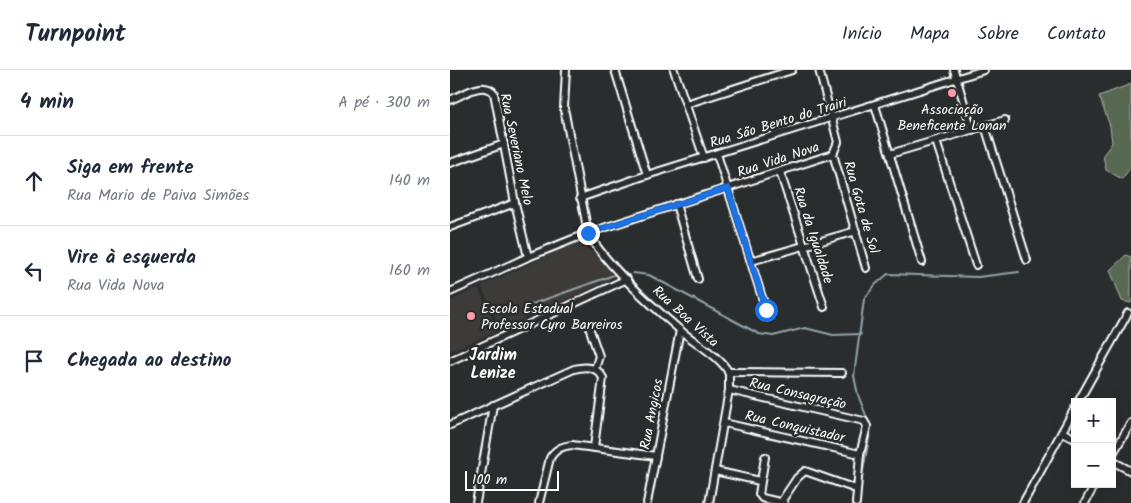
<!DOCTYPE html>
<html lang="pt">
<head>
<meta charset="utf-8">
<style>
	body { margin:0; font-family:Kalam,sans-serif; background:#f2f2f3; color:#1f2937 }
	.controls { position:absolute; right:15px; bottom:15px; display:grid; overflow:hidden; border-radius:0px; box-shadow:0 5px 20px #0002 }
	.controls button { width:45px; height:45px; display:grid; place-items:center; padding:0; border:0; border-bottom:1px solid #e0e1e3; background:#fff; color:#1f2937; font:25px sans-serif }
	.scale { position:absolute; left:15px; bottom:12px; width:94px; box-sizing:border-box; padding-left:5px; border:2px solid #fff; border-top:0; font-size:14px; line-height:18px; white-space:nowrap; color:#fff; -webkit-text-stroke:4px #2a2d2e; paint-order:stroke }
	.stop { position:absolute; width:15px; height:15px; margin:-11px; border:4px solid #1a73e8; border-radius:50%; background:#fff }
	.stop.end { background:#1a73e8; border-color:#fff; box-shadow:0 1px 5px #0008 }
	.list { margin:0; padding:0; list-style:none }
	h2 { display:flex; justify-content:space-between; align-items:center; height:65px; margin:0; padding:0 20px; font-size:21px }
	h2 small { font-size:16px; font-weight:400; color:#747a83 }
	.list li { display:grid; grid-template-columns:32px 1fr auto; gap:15px; align-items:center; box-sizing:border-box; height:90px; padding:0 20px; border-top:1px solid #e0e1e3 }
	.list b { display:block; font-size:19px; white-space:nowrap }
	.list p { margin:0; font-size:16px; white-space:nowrap; color:#747a83 }
	.list em { font-size:16px; font-style:normal; color:#747a83 }
	.icon { flex:none; width:28px; height:28px; fill:none; stroke:currentColor; stroke-width:2; stroke-linecap:round; stroke-linejoin:round }
	.map { position:relative; flex:none; width:681px; height:433px; overflow:hidden }
	header { display:flex; align-items:center; gap:30px; box-sizing:border-box; height:70px; padding:0 25px; background:#fff; border-bottom:1px solid #e0e1e3 }
	header strong { font-size:24px }
	nav { display:flex; gap:28px; margin-inline-start:auto; font-size:18px }
	main { display:flex }
	aside { flex:1; background:#fff }
	.map>svg:first-child { display:block }
	.built { fill:#3c3b37 }
	.green { fill:#596952; stroke:#acb4a8 }
	.lines { fill:none; stroke-linecap:round; stroke-linejoin:round }
	.stream { stroke:#93a4a9; stroke-width:2 }
	.minor-casing { stroke:#fff; stroke-width:10 }
	.minor { stroke:#2a2d2e; stroke-width:6 }
	.route { stroke:#1a73e8; stroke-width:6 }
	.poi-dot { fill:#ff9aa2; stroke:#2a2d2e; stroke-width:2 }
	.labels { text-anchor:middle; stroke-width:5; stroke-linejoin:round; paint-order:stroke }
	.poi-label { font-size:14px; fill:#fff; stroke:#2a2d2e }
	.street-label { font-size:14px; fill:#fff; stroke:#2a2d2e }
	.quarter-label { font-size:16px; font-weight:bold; fill:#fff; stroke:#2a2d2e }
</style>
</head>
<body>
<header>
<strong>Turnpoint</strong>
<nav><a>Início</a><a>Mapa</a><a>Sobre</a><a>Contato</a></nav>
</header>
<main>
<aside>
<h2>4 min<small>A pé · 300 m</small></h2>
<ul class="list">
<li><svg class="icon" aria-label="ahead" viewBox="0 0 24 24"><path d="M12 20V5M6 11l6-6 6 6"/></svg><div><b>Siga em frente</b><p>Rua Mario de Paiva Simões</p></div><em>140 m</em></li>
<li><svg class="icon" aria-label="left" viewBox="0 0 24 24"><path d="M17 20v-9H6M10 6l-5 5 5 5"/></svg><div><b>Vire à esquerda</b><p>Rua Vida Nova</p></div><em>160 m</em></li>
<li><svg class="icon" aria-label="arrive" viewBox="0 0 24 24"><path d="M6 21V4h12l-3 4 3 4H6"/></svg><div><b>Chegada ao destino</b></div></li>
</ul>
</aside>
<div class="map">
<svg width="681" height="433" viewBox="0 0 681 433">
	<rect width="100%" height="100%" fill="#2a2d2e"/>
	<filter id="ink" filterUnits="userSpaceOnUse"><feTurbulence type="fractalNoise" baseFrequency=".02" numOctaves="2"/><feDisplacementMap in="SourceGraphic" scale="10" xChannelSelector="R" yChannelSelector="G"/><feConvolveMatrix kernelMatrix="1 2 1 2 8 2 1 2 1" color-interpolation-filters="sRGB"/></filter>
	<g filter="url(#ink)">
		<g class="built">
			<polygon points="130,171 163,202 160,210 51,259 31,216"/>
			<polygon points="28,218 48,261 0,281 0,231"/>
		</g>
		<g class="green">
			<polygon points="681,14 681,97 672,109 656,100 653,85 662,73 660,56 649,26"/>
			<polygon points="676,185 681,187 681,233 672,231 660,200"/>
		</g>
		<g class="lines">
			<g class="stream">
				<polyline points="183,203 199,205 309,264 323,266 355,258 383,265 411,264"/>
				<polyline points="74,237 164,205"/>
				<polyline points="411,411 421,358 408,325 404,306 414,229 426,214 438,204 528,207 569,202"/>
				<polyline points="410,423 410,433"/>
			</g>
			<g class="minor-casing">
				<g id="minor">
					<path d="M116,0L114,38L138,163C157,196 201,235 230,260C245,273 270,286 279,303V320L259,433"/>
					<polyline points="165,0 197,105"/>
					<polyline points="224,0 254,88"/>
					<polyline points="369,0 388,72 383,84"/>
					<polyline points="504,0 522,60"/>
					<path d="M0,30C13,25 33,10 44,23L65,133L78,187"/>
					<polyline points="236,34 342,0"/>
					<polyline points="425,35 472,192"/>
					<polyline points="535,56 577,190"/>
					<polyline points="486,71 526,195"/>
					<polyline points="267,84 316,240"/>
					<polyline points="383,84 416,198"/>
					<polyline points="440,84 555,50"/>
					<polyline points="0,93 54,74"/>
					<polyline points="330,102 374,237"/>
					<polyline points="130,128 197,105 534,0"/>
					<polyline points="226,134 248,209"/>
					<polyline points="0,157 65,133"/>
					<polyline points="301,191 406,161"/>
					<polyline points="0,222 78,187 138,163 383,84"/>
					<polyline points="140,260 149,286 145,299"/>
					<polyline points="0,291 177,209"/>
					<polyline points="278,302 392,303"/>
					<polyline points="279,320 414,351 417,356 410,384 406,433"/>
					<polyline points="628,332 678,243"/>
					<polyline points="274,353 410,384"/>
					<path d="M0,355L124,299C136,296 147,296 153,308L144,377"/>
					<polyline points="612,362 625,369"/>
					<polyline points="662,385 681,353"/>
					<polyline points="315,387 309,424 312,428 334,433"/>
					<polyline points="662,391 681,401"/>
					<polyline points="265,401 310,411"/>
					<polyline points="331,432 347,408 355,401 406,419"/>
					<polyline points="26,433 43,335"/>
					<path d="M89,433L100,388C105,379 112,376 122,375L206,386"/>
					<polyline points="197,433 230,260"/>
					<polyline points="573,433 625,338"/>
					<polyline points="635,433 645,414"/>
				</g>
			</g>
			<use href="#minor" class="minor"/>
		</g>
	</g>
	<g class="lines" filter="url(#ink)">
		<polyline class="route" points="138,163 278,118 316,240"/>
	</g>
	<g class="poi-dot">
		<circle cx="502" cy="23" r="5"/>
		<circle cx="21" cy="246" r="5"/>
	</g>
	<g class="labels">
		<g class="poi-label">
			<text x="502" y="44">Associação<tspan x="502" dy="16">Beneficente Lonan</tspan></text>
			<text x="31" y="243" text-anchor="start">Escola Estadual<tspan x="31" dy="16">Professor Cyro Barreiros</tspan></text>
		</g>
		<g class="street-label">
			<text transform="translate(328 52) rotate(-17)" y="5">Rua São Bento do Trairi</text>
			<text transform="translate(67 79) rotate(78)" y="5">Rua Severiano Melo</text>
			<text transform="translate(328 89) rotate(-18)" y="5">Rua Vida Nova</text>
			<text transform="translate(412 137) rotate(74)" y="5">Rua Gota de Sol</text>
			<text transform="translate(364 165) rotate(72)" y="5">Rua da Igualdade</text>
			<text transform="translate(236 246) rotate(42)" y="5">Rua Boa Vista</text>
			<text transform="translate(348 323) rotate(13)" y="5">Rua Consagração</text>
			<text transform="translate(201 344) rotate(-79)" y="5">Rua Angicos</text>
			<text transform="translate(345 356) rotate(13)" y="5">Rua Conquistador</text>
		</g>
		<g class="quarter-label">
			<text x="43" y="290">Jardim<tspan x="43" dy="18">Lenize</tspan></text>
		</g>
	</g>
</svg>
<div class="controls">
<button>+</button>
<button>−</button>
</div>
<div class="scale">100 m</div>
<div class="stop" style="left:316px;top:240px"></div>
<div class="stop end" style="left:138px;top:163px"></div>
</div>
</main>
</body>
</html>
